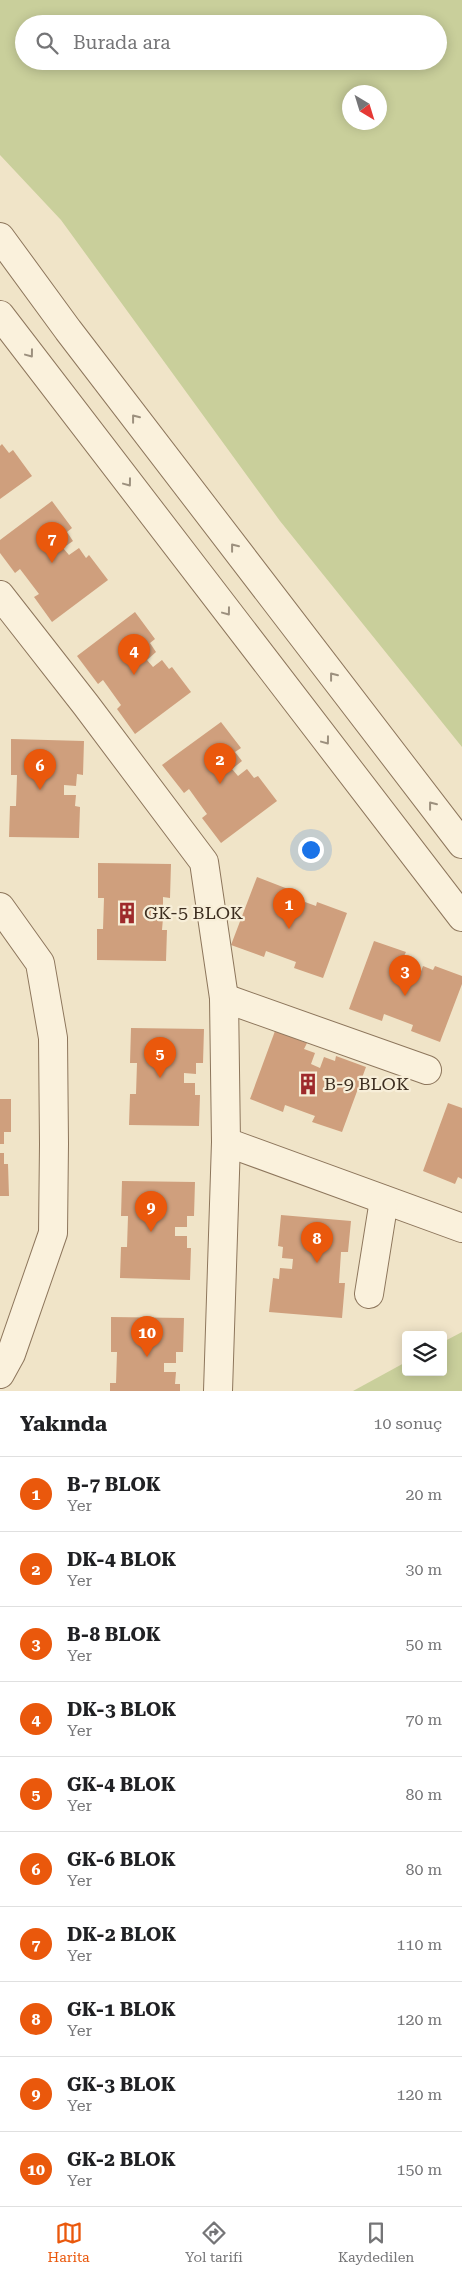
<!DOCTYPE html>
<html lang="tr">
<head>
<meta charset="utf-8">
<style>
	body { margin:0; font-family:"Roboto Serif",serif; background:#f2f2f2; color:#202124 }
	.controls { position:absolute; right:15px; bottom:15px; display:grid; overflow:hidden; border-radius:5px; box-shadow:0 2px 12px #0003 }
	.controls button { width:45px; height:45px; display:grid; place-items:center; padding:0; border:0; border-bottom:1px solid #e0e0e0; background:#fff; color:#202124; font:25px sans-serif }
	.compass { position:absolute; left:342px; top:85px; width:45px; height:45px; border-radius:50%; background:#fff; box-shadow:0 2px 12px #0003; rotate:142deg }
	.you { position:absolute; left:310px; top:849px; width:18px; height:18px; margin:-12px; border:4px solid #fff; border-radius:50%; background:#1a73e8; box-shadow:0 0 0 8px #1a73e833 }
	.badge { display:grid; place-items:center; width:32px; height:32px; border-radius:50%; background:#ea580c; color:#fff; font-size:16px; font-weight:700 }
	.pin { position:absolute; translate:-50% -41px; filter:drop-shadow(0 1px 2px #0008) }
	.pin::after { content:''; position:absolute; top:26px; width:18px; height:15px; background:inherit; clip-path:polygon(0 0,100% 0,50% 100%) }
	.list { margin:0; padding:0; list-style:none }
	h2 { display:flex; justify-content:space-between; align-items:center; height:65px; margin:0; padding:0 20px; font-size:21px }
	h2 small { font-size:16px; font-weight:400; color:#757577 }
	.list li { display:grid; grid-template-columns:32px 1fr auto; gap:15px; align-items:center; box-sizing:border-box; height:75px; padding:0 20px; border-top:1px solid #e0e0e0 }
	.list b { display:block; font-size:19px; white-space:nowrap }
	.list p { margin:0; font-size:16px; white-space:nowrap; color:#757577 }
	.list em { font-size:16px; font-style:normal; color:#757577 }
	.icon { flex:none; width:28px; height:28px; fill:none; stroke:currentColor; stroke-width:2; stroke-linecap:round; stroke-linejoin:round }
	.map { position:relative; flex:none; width:462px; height:1391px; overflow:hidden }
	.search { position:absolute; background:#fff; box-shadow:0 2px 12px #0003; left:15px; right:15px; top:15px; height:55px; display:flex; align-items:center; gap:12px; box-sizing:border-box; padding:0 18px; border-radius:28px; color:#757577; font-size:19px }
	.sheet { height:815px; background:#fff }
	nav { display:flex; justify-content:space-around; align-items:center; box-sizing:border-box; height:70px; border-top:1px solid #e0e0e0; background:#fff; font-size:14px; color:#757577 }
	nav a { display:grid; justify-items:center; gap:2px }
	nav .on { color:#ea580c }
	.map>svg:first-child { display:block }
	.green { fill:#c9cf9b; fill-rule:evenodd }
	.building { fill:#cf9f7d }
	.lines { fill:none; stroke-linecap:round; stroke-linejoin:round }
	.minor-casing { stroke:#8d765c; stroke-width:30 }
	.tertiary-casing { stroke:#8d765c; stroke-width:30 }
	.minor { stroke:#faf1dc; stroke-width:28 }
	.tertiary { stroke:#faf1dc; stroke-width:28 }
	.oneway { stroke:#9c907e }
	.labels { text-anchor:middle; stroke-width:4.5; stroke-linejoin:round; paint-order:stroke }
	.poi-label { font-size:18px; fill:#3d2e20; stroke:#f7eed8; text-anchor:start }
</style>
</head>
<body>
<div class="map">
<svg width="462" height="1391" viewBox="0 0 462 1391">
	<rect width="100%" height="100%" fill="#f0e4c8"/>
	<g class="green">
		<path d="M0,0H462V747L280,521L61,220L0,155ZM24,24H438V61H24ZM380,92V122H350V92Z"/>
		<polygon points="462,1332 462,1391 353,1391 406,1362 406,1372 443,1372 443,1342"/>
	</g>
	<g class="building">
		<polygon points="2,444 9,453 13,450 32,476 0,499 0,446"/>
		<polygon points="52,501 72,528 67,532 73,541 63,548 69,555 79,548 86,558 89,555 108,580 52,622 34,597 39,594 20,569 15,573 0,553 0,540"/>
		<polygon points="135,612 155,639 150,643 156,652 147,660 153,667 162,660 169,669 172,667 191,692 135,734 117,709 121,705 103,680 98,684 77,656"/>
		<polygon points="221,722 241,748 235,752 242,761 232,769 238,776 247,769 254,778 258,776 277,801 221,843 202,818 207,814 189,789 184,793 162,765"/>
		<polygon points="11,739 84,741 83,775 77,774 76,786 64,785 64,795 76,795 75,806 80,807 79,838 9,837 10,806 16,806 17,775 11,775"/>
		<polygon points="98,863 171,864 170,898 163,897 163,909 151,908 151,918 163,918 162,930 167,930 166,961 97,960 97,929 103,929 104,898 98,898"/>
		<polygon points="257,877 288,889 286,895 296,899 292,910 301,913 305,902 316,906 317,902 347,913 323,978 294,968 296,962 266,951 264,957 231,945"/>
		<polygon points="374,941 406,952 403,958 414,962 410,973 419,977 423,966 433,970 435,966 462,976 462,984 440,1042 411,1031 413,1025 384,1014 382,1021 349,1009"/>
		<polygon points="131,1028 204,1029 203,1063 196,1063 196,1074 184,1073 184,1083 195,1083 195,1095 200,1095 199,1126 129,1125 130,1094 136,1094 137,1063 130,1063"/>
		<polygon points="275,1031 307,1043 304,1049 315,1053 311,1064 320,1068 324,1057 335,1061 336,1056 366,1067 342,1132 312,1122 315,1116 285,1105 283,1112 250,1099"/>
		<polygon points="0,1099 11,1099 11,1132 4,1132 4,1144 0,1144"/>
		<polygon points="448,1103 462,1108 462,1179 458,1177 455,1184 423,1171"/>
		<polygon points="0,1153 4,1153 4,1164 8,1164 9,1196 0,1196"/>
		<polygon points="122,1181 195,1182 194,1216 187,1216 187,1227 175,1227 175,1236 187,1236 187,1248 191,1248 190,1280 120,1278 121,1247 127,1247 128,1216 121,1216"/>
		<polygon points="281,1215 351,1221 348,1252 341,1252 339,1283 345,1283 342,1318 269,1312 273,1278 279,1279 280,1268 292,1269 293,1259 282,1258 283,1247 278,1246"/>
		<polygon points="111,1317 184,1318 183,1352 176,1352 176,1363 164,1363 164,1372 176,1372 175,1384 180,1384 180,1391 110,1391 110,1383 116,1383 117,1352 111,1352"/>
	</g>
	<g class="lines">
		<g class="minor-casing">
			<g id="minor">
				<polyline points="0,595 86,705 204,862 224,998 226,1142 218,1391"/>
				<polyline points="0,907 40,963 53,1038 54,1144 53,1233 11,1354 0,1374"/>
				<polyline points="224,998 427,1070"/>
				<polyline points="226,1142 462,1228"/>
				<polyline points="369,1294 384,1200"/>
			</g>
		</g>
		<g class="tertiary-casing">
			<g id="tertiary">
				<polyline points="0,237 68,330 462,844"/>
				<polyline points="0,315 462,917"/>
			</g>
		</g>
		<use href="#minor" class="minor"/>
		<use href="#tertiary" class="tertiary"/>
	</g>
	<defs><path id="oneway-chevron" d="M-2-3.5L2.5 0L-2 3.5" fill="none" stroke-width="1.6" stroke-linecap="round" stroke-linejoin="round" transform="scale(1.25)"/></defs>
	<g class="oneway">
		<use href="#oneway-chevron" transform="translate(30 354) rotate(53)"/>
		<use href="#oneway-chevron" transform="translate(135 418) rotate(-128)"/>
		<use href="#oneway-chevron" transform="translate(128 483) rotate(53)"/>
		<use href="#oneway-chevron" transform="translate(234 547) rotate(-128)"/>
		<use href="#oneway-chevron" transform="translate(227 612) rotate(53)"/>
		<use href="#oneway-chevron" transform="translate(333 676) rotate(-128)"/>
		<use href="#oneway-chevron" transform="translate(326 741) rotate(53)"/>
		<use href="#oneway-chevron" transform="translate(432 805) rotate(-128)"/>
	</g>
	<defs>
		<g id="building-bare" transform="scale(1.725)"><path d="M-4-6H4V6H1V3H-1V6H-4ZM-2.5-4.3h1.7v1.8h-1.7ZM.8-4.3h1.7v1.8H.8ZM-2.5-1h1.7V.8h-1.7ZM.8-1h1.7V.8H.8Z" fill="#9e2a2b" stroke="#f7eed8" stroke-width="2.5" paint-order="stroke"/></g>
	</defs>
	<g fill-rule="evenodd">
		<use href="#building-bare" x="127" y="913"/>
		<use href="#building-bare" x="308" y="1084"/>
	</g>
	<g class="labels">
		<g class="poi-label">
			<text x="144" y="919">GK-5 BLOK</text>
			<text x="324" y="1090">B-9 BLOK</text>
		</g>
	</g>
</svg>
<div class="controls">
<button><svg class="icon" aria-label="layers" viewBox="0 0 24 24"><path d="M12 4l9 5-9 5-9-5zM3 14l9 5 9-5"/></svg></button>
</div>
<svg class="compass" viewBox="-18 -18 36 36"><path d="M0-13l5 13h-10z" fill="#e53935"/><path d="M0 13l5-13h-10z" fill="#757577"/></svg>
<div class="you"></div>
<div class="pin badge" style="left:289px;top:929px">1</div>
<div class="pin badge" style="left:220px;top:784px">2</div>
<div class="pin badge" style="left:405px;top:996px">3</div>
<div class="pin badge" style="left:134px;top:675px">4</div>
<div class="pin badge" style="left:160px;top:1078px">5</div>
<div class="pin badge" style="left:40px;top:790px">6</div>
<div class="pin badge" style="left:52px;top:563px">7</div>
<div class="pin badge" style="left:317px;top:1263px">8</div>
<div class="pin badge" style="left:151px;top:1232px">9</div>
<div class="pin badge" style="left:147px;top:1357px">10</div>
<div class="search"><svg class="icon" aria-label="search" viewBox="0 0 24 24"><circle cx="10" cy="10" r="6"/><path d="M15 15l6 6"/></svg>Burada ara</div>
</div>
<section class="sheet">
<h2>Yakında<small>10 sonuç</small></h2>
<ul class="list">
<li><span class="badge">1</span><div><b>B-7 BLOK</b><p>Yer</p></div><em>20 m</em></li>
<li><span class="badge">2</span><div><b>DK-4 BLOK</b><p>Yer</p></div><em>30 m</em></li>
<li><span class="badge">3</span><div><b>B-8 BLOK</b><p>Yer</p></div><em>50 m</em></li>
<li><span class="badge">4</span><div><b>DK-3 BLOK</b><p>Yer</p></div><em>70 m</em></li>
<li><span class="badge">5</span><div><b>GK-4 BLOK</b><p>Yer</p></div><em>80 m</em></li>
<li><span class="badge">6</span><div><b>GK-6 BLOK</b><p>Yer</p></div><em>80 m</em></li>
<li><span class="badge">7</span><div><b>DK-2 BLOK</b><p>Yer</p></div><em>110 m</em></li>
<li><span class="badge">8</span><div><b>GK-1 BLOK</b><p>Yer</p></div><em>120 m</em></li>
<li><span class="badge">9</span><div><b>GK-3 BLOK</b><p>Yer</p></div><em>120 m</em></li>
<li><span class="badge">10</span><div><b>GK-2 BLOK</b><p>Yer</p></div><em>150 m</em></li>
</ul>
</section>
<nav>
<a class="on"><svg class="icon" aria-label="map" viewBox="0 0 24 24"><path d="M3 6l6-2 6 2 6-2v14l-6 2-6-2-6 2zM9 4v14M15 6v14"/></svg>Harita</a>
<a><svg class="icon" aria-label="directions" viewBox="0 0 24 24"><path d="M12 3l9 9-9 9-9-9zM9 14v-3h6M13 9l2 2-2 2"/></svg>Yol tarifi</a>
<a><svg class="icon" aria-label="saved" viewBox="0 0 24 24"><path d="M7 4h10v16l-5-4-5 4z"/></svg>Kaydedilen</a>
</nav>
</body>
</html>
